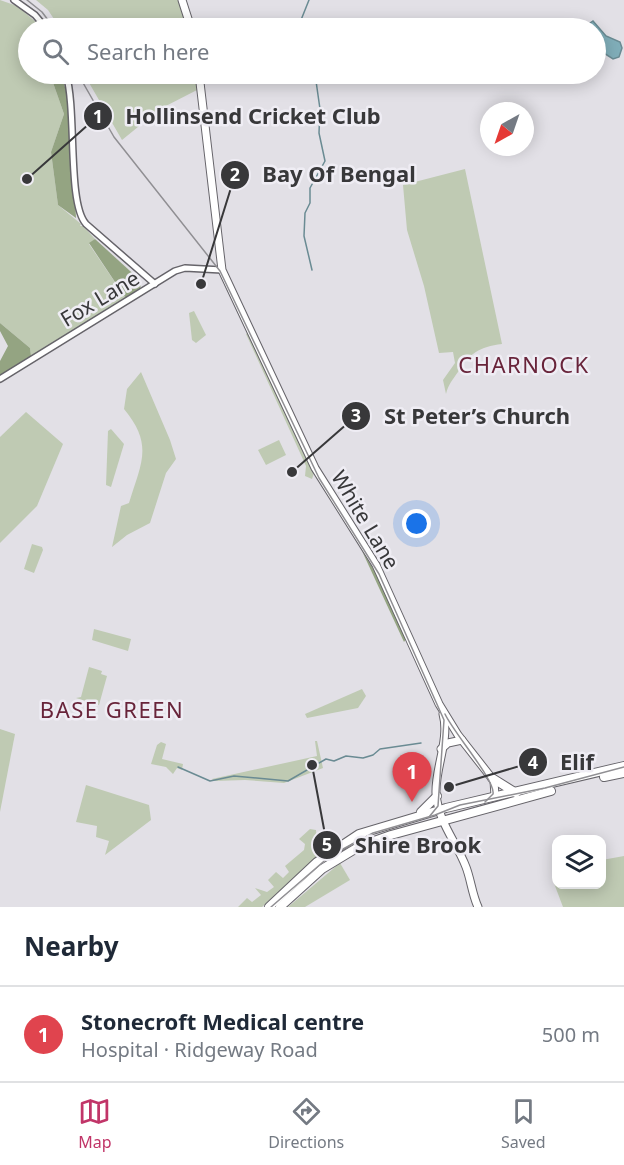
<!DOCTYPE html>
<html lang="en">
<head>
<meta charset="utf-8">
<style>
	body { margin:0; font-family:"Noto Sans",sans-serif; background:#f6f6f7; color:#1f2937 }
	.controls { position:absolute; right:18px; bottom:18px; display:grid; overflow:hidden; border-radius:12px; box-shadow:0 3px 15px #0003 }
	.controls button { width:54px; height:54px; display:grid; place-items:center; padding:0; border:0; border-bottom:2px solid #e0e1e3; background:#fff; color:#1f2937; font:30px sans-serif }
	.compass { position:absolute; left:480px; top:102px; width:54px; height:54px; border-radius:50%; background:#fff; box-shadow:0 3px 15px #0003; rotate:220deg }
	.you { position:absolute; left:417px; top:524px; width:21px; height:21px; margin:-15px; border:4px solid #fff; border-radius:50%; background:#1a73e8; box-shadow:0 0 0 9px #1a73e833 }
	.badge { display:grid; place-items:center; width:39px; height:39px; border-radius:50%; background:#c13568; color:#fff; font-size:20px; font-weight:700 }
	.pin { position:absolute; translate:-50% -50px; filter:drop-shadow(0 2px 3px #0008) }
	.pin::after { content:''; position:absolute; top:32px; width:21px; height:18px; background:inherit; clip-path:polygon(0 0,100% 0,50% 100%) }
	.list { margin:0; padding:0; list-style:none }
	h2 { display:flex; justify-content:space-between; align-items:center; height:78px; margin:0; padding:0 24px; font-size:26px }
	h2 small { font-size:20px; font-weight:400; color:#747a83 }
	.list li { display:grid; grid-template-columns:39px 1fr auto; gap:18px; align-items:center; box-sizing:border-box; height:96px; padding:0 24px; border-top:2px solid #e0e1e3 }
	.list b { display:block; font-size:22px; white-space:nowrap }
	.list p { margin:0; font-size:20px; white-space:nowrap; color:#747a83 }
	.list em { font-size:20px; font-style:normal; color:#747a83 }
	.icon { flex:none; width:33px; height:33px; fill:none; stroke:currentColor; stroke-width:2; stroke-linecap:round; stroke-linejoin:round }
	.map { position:relative; flex:none; width:624px; height:907px; overflow:hidden }
	.search { position:absolute; background:#fff; box-shadow:0 3px 15px #0003; left:18px; right:18px; top:18px; height:66px; display:flex; align-items:center; gap:15px; box-sizing:border-box; padding:0 21px; border-radius:33px; color:#747a83; font-size:22px }
	.sheet { height:174px; background:#fff }
	nav { display:flex; justify-content:space-around; align-items:center; box-sizing:border-box; height:84px; border-top:2px solid #e0e1e3; background:#fff; font-size:16px; color:#747a83 }
	nav a { display:grid; justify-items:center; gap:3px }
	nav .on { color:#c13568 }
	.map>svg:first-child { display:block }
	.green { fill:#bfcab3 }
	.forest { fill:#94a482 }
	.water { fill:#80aeb9; stroke:#6a8b93; stroke-width:1.5 }
	.lines { fill:none; stroke-linecap:round; stroke-linejoin:round }
	.stream { stroke:#6a8b93; stroke-width:1.5 }
	.minor-casing { stroke:#66646a; stroke-width:8 }
	.major-casing { stroke:#66646a; stroke-width:9 }
	.highway-casing { stroke:#66646a; stroke-width:10 }
	.minor { stroke:#fff; stroke-width:5 }
	.major { stroke:#fff; stroke-width:7 }
	.highway { stroke:#fff; stroke-width:8 }
	.tram { stroke:#908f93; stroke-width:1.5 }
	.labels { text-anchor:middle; stroke-width:5; stroke-linejoin:round; paint-order:stroke }
	.street-label { font-size:21px; fill:#38383a; stroke:#efedf4 }
	.neighbourhood-label { font-size:22px; letter-spacing:1.5px; fill:#68243a; stroke:#efedf4 }
	.leader { fill:none; stroke:#38383a; stroke-width:2 }
	.callout-dot { fill:#38383a; stroke:#efedf4; stroke-width:2 }
	.mark-label { font-size:18px; text-anchor:middle; font-weight:bold; fill:#fff }
	.callout-label { font-size:22px; text-anchor:middle; font-weight:bold; fill:#38383a; stroke:#efedf4; stroke-width:5; stroke-linejoin:round; paint-order:stroke }
</style>
</head>
<body>
<div class="map">
<svg width="624" height="907" viewBox="0 0 624 907">
	<rect width="100%" height="100%" fill="#e2e0e6"/>
	<g class="green">
		<polygon points="0,0 17,6 43,28 28,28 28,74 50,74 64,114 51,152 58,205 81,224 80,226 83,226 95,239 89,244 127,300 31,356 30,348 0,323"/>
		<polygon points="36,0 178,0 187,28 60,28 48,10"/>
		<polygon points="84,74 194,74 197,90 160,109 122,140"/>
		<path d="M465,169L502,344C479,347 470,353 458,372C453,379 448,385 446,394L443,380L455,363L453,352L439,353L424,286L407,230L403,185Z"/>
		<polygon points="194,311 206,335 196,343 192,340 189,313"/>
		<polygon points="249,332 314,473 312,479 305,476 306,466 246,334"/>
		<path d="M141,372L170,440L176,459L166,473L150,523L127,535L112,547L121,506L129,503C141,463 154,445 124,409L127,389Z"/>
		<polygon points="26,412 63,444 37,506 0,543 0,437"/>
		<polygon points="111,429 124,444 111,487 106,485 108,431"/>
		<polygon points="279,440 286,455 266,465 258,450"/>
		<polygon points="32,544 42,547 43,550 34,573 24,569"/>
		<polygon points="94,629 131,639 128,651 92,640"/>
		<polygon points="89,667 102,671 101,674 107,676 99,705 76,698 81,697"/>
		<polygon points="362,689 366,696 358,708 307,718 305,714"/>
		<polygon points="0,729 15,734 0,812"/>
		<polygon points="315,741 317,741 323,768 284,783 245,780 214,781 212,779 317,756"/>
		<polygon points="161,742 166,744 162,759 183,764 182,770 177,768 173,774 166,767 151,764 157,745"/>
		<polygon points="86,785 149,805 151,820 105,855 109,841 96,837 97,826 76,822"/>
		<polygon points="310,829 316,830 318,856 262,907 238,907 247,898 252,902 261,895 255,888 267,892 274,887 268,880 276,872 283,878 289,872 285,866 304,850 305,844 299,839"/>
		<polygon points="624,856 624,907 563,907 552,878 556,876 556,884 602,884 602,860"/>
		<polygon points="340,863 350,880 305,907 288,907"/>
	</g>
	<g class="forest">
		<polygon points="50,74 61,74 70,104 76,218 58,205 51,152 64,114"/>
		<polygon points="95,239 141,281 140,292 127,300 89,243"/>
		<polygon points="0,323 30,348 31,356 0,376 0,361 8,346 0,331"/>
		<polygon points="362,551 379,578 406,639 404,642"/>
	</g>
	<polygon class="water" points="593,21 606,36 620,42 622,48 619,57 613,59 596,48 596,28 583,28"/>
	<g class="lines">
		<g class="stream">
			<polyline points="302,28 301,20 309,0"/>
			<polyline points="312,270 304,236 305,213 310,203 310,188 325,161 319,133 320,109 315,74"/>
			<polyline points="178,767 210,781 234,776 288,781 326,759 334,761 346,756 363,758 373,755 380,749 421,743"/>
		</g>
		<g class="minor-casing">
			<g id="minor">
				<polyline points="14,0 35,15 46,28"/>
				<path d="M66,74C77,110 67,203 86,224L155,284"/>
				<polyline points="0,379 175,271 185,268 222,270"/>
			</g>
		</g>
		<g class="major-casing">
			<g id="major">
				<polyline points="182,0 191,28"/>
				<polyline points="199,74 222,270 315,468 376,565 439,704 458,735 494,781 495,796"/>
				<path d="M443,714C450,739 435,768 436,793C438,822 456,841 466,867C471,880 472,894 478,907"/>
				<polyline points="441,749 448,743 462,740"/>
			</g>
		</g>
		<g class="highway-casing">
			<g id="highway">
				<polyline points="604,777 624,773"/>
				<polyline points="492,778 516,793"/>
				<polyline points="421,812 437,796"/>
				<polyline points="269,907 317,862 359,834 446,808 624,766"/>
				<polyline points="280,907 322,869 360,846 391,835 551,791"/>
			</g>
		</g>
		<use href="#minor" class="minor"/>
		<use href="#major" class="major"/>
		<use href="#highway" class="highway"/>
		<g class="tram">
			<polyline points="27,0 42,12 54,28"/>
			<polyline points="78,74 114,137 220,271 319,478 379,574 444,720 438,806 429,817"/>
			<path d="M445,714C453,732 496,781 493,794L485,802"/>
			<polyline points="271,907 330,856 373,833 435,815 460,805 545,788 624,767"/>
		</g>
	</g>
	<g class="labels">
		<g class="street-label">
			<text transform="translate(100 299) rotate(-31)" y="7">Fox Lane</text>
			<text transform="translate(365 520) rotate(59)" y="7">White Lane</text>
		</g>
		<g class="neighbourhood-label">
			<text x="524" y="373">CHARNOCK</text>
			<text x="112" y="718">BASE GREEN</text>
		</g>
	</g>
	<path class="leader" d="M27 179L98 116M201 284L235 175M292 472L356 416M449 787L533 762M312 765L327 845"/>
	<g class="callout-dot">
		<circle cx="27" cy="179" r="6"/>
		<circle cx="201" cy="284" r="6"/>
		<circle cx="292" cy="472" r="6"/>
		<circle cx="449" cy="787" r="6"/>
		<circle cx="312" cy="765" r="6"/>
		<circle cx="98" cy="116" r="15"/>
		<circle cx="235" cy="175" r="15"/>
		<circle cx="356" cy="416" r="15"/>
		<circle cx="533" cy="762" r="15"/>
		<circle cx="327" cy="845" r="15"/>
	</g>
	<g class="mark-label">
		<text x="98" y="123">1</text>
		<text x="235" y="181">2</text>
		<text x="356" y="422">3</text>
		<text x="533" y="769">4</text>
		<text x="327" y="851">5</text>
	</g>
	<g class="callout-label">
		<text x="253" y="124">Hollinsend Cricket Club</text>
		<text x="339" y="182">Bay Of Bengal</text>
		<text x="477" y="424">St Peter’s Church</text>
		<text x="577" y="770">Elif</text>
		<text x="418" y="853">Shire Brook</text>
	</g>
</svg>
<div class="controls">
<button><svg class="icon" aria-label="layers" viewBox="0 0 24 24"><path d="M12 4l9 5-9 5-9-5zM3 14l9 5 9-5"/></svg></button>
</div>
<svg class="compass" viewBox="-18 -18 36 36"><path d="M0-13l5 13h-10z" fill="#e53935"/><path d="M0 13l5-13h-10z" fill="#747a83"/></svg>
<div class="you"></div>
<div class="pin badge" style="left:412px;top:802px;background:#e0444e">1</div>
<div class="search"><svg class="icon" aria-label="search" viewBox="0 0 24 24"><circle cx="10" cy="10" r="6"/><path d="M15 15l6 6"/></svg>Search here</div>
</div>
<section class="sheet">
<h2>Nearby<small></small></h2>
<ul class="list">
<li><span class="badge" style="background:#e0444e">1</span><div><b>Stonecroft Medical centre</b><p>Hospital · Ridgeway Road</p></div><em>500 m</em></li>
</ul>
</section>
<nav>
<a class="on"><svg class="icon" aria-label="map" viewBox="0 0 24 24"><path d="M3 6l6-2 6 2 6-2v14l-6 2-6-2-6 2zM9 4v14M15 6v14"/></svg>Map</a>
<a><svg class="icon" aria-label="directions" viewBox="0 0 24 24"><path d="M12 3l9 9-9 9-9-9zM9 14v-3h6M13 9l2 2-2 2"/></svg>Directions</a>
<a><svg class="icon" aria-label="saved" viewBox="0 0 24 24"><path d="M7 4h10v16l-5-4-5 4z"/></svg>Saved</a>
</nav>
</body>
</html>
